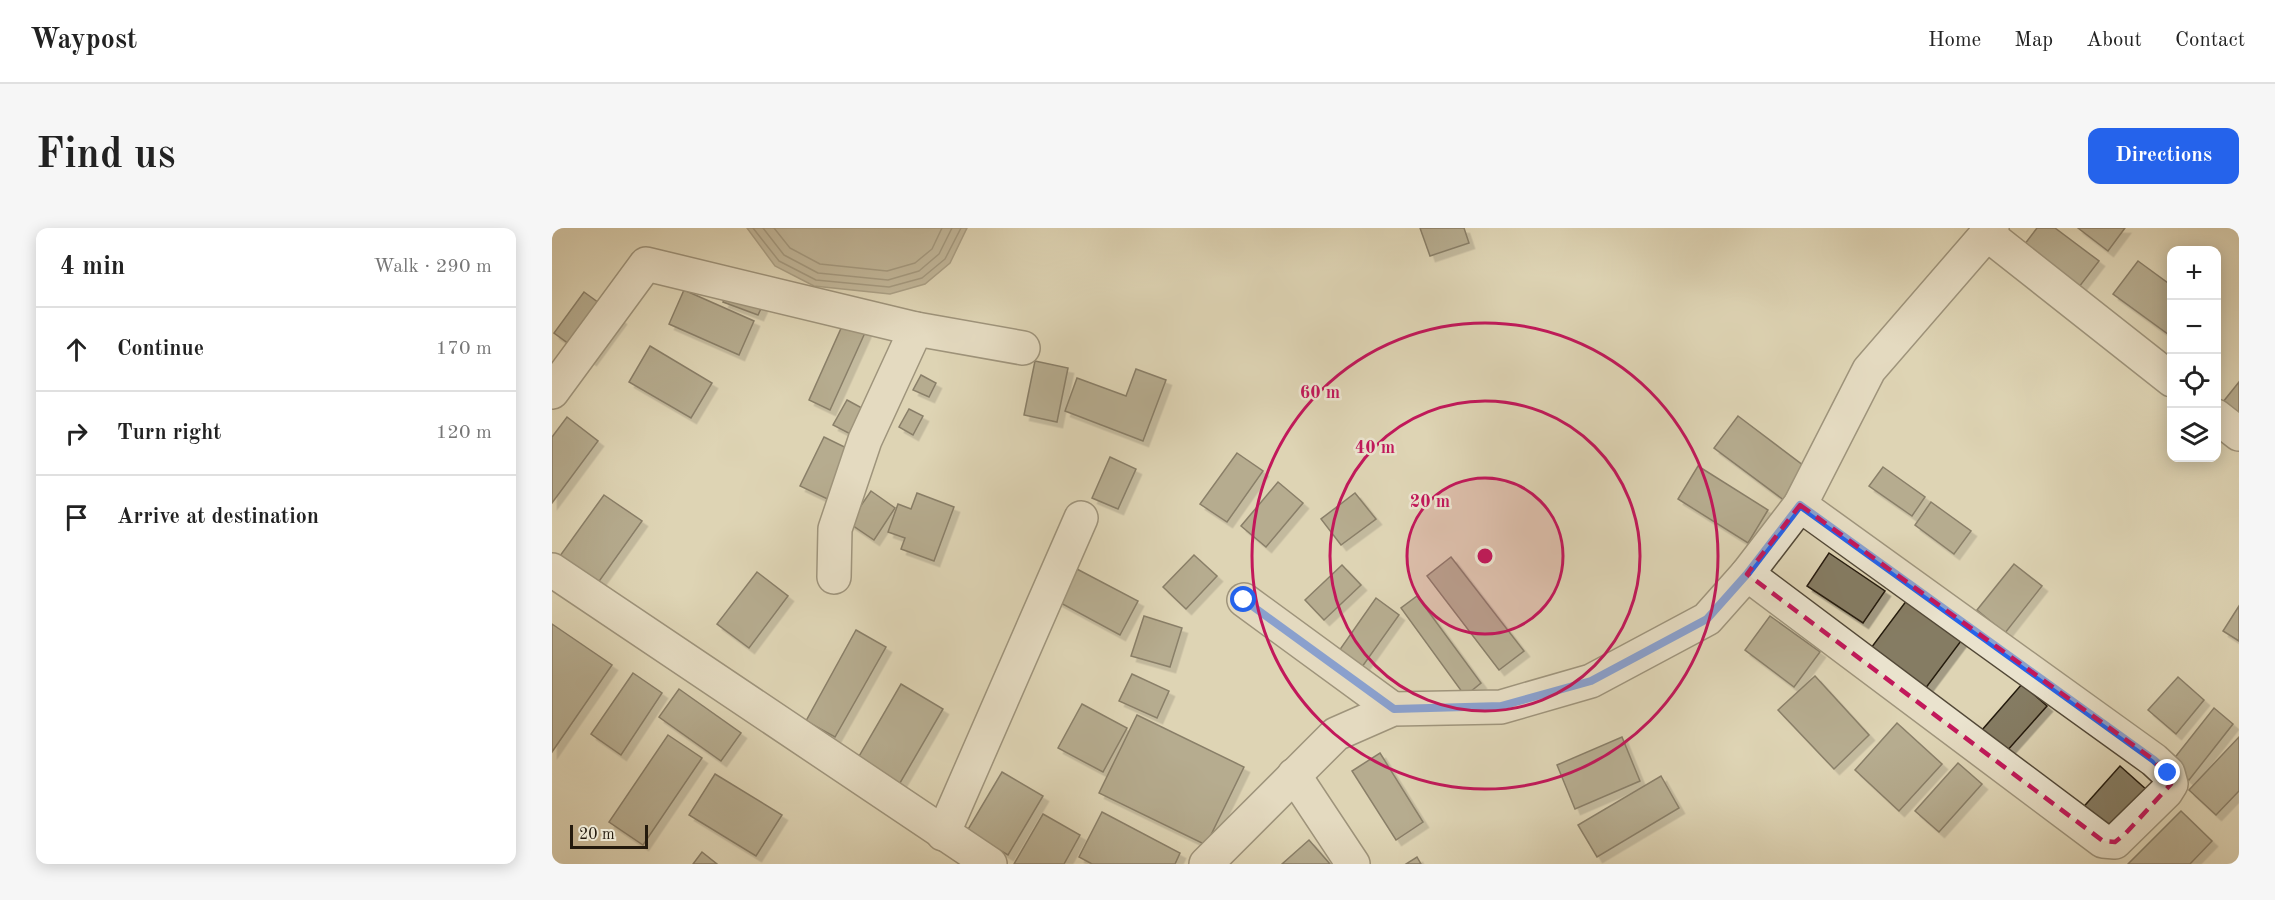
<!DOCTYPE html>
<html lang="en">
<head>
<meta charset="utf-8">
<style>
	body { margin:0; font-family:"Old Standard TT",serif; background:#f6f6f6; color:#222 }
	.controls { position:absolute; right:18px; top:18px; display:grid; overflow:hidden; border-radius:12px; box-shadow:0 3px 15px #0003 }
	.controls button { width:54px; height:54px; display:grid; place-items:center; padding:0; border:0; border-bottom:2px solid #e0e0e0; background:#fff; color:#222; font:30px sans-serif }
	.scale { position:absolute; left:18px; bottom:15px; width:78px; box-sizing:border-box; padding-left:6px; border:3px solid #241a0d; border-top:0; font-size:16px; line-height:21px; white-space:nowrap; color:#241a0d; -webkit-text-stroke:4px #eae3ce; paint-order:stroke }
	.stop { position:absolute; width:18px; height:18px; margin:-14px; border:4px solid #2563eb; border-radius:50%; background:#fff }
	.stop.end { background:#2563eb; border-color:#fff; box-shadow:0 2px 6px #0008 }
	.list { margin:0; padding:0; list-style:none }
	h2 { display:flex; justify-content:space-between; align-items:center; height:78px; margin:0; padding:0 24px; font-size:26px }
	h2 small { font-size:20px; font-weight:400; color:#767676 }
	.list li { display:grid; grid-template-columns:39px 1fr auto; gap:18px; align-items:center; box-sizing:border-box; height:84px; padding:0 24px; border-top:2px solid #e0e0e0 }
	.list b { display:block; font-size:22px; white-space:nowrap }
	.list em { font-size:20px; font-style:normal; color:#767676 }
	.icon { flex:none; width:33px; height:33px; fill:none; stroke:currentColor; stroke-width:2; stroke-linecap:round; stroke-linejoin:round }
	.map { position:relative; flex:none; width:1687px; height:636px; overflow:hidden; border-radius:12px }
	header { display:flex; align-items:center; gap:36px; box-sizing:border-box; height:84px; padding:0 30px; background:#fff; border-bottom:2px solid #e0e0e0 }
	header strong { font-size:28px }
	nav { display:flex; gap:33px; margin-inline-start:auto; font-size:21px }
	.intro { display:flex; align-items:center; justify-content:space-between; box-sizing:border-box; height:144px; padding:0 36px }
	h1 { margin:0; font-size:42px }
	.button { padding:15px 27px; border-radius:12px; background:#2563eb; color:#fff; font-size:21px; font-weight:700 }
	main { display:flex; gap:36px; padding:0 36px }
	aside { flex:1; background:#fff; border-radius:12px; box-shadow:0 3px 15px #0003 }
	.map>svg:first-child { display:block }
	.water { fill:#9f957b; stroke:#6e644f; stroke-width:1.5 }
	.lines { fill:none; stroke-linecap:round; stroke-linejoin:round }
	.shore { stroke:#625844; stroke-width:1.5 }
	.building { fill:#857b64; stroke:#241a0d; stroke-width:1.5; filter:url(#shadow) }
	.minor-casing { stroke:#524837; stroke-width:36 }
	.minor { stroke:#eae3ce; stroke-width:33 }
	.route { stroke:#2563eb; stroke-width:8 }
	.marked { fill:none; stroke:#c2185b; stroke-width:4.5; stroke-dasharray:12 8; stroke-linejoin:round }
	.ring { fill:none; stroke:#c2185b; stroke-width:3 }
	.centre { fill:#c2185b; stroke:#eae3ce; stroke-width:3 }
	.ring-label { font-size:18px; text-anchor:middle; font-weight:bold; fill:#c2185b; stroke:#eae3ce; stroke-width:5; stroke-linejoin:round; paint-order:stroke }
</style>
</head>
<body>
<header>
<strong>Waypost</strong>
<nav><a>Home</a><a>Map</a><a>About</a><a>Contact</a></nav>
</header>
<div class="intro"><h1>Find us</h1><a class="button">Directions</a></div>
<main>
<aside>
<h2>4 min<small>Walk · 290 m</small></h2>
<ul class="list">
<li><svg class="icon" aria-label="ahead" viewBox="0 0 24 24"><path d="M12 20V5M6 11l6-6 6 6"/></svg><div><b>Continue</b></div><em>170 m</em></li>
<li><svg class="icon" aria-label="right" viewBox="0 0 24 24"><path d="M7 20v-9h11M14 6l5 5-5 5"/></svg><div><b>Turn right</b></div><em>120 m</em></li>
<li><svg class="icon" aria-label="arrive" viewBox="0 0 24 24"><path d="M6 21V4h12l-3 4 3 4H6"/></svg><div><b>Arrive at destination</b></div></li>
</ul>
</aside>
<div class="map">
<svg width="1687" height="636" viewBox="0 0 1687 636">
	<defs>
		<filter id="shadow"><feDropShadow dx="5.5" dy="5.5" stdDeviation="0" flood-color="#0004"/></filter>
	</defs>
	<rect width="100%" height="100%" fill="#ded4b4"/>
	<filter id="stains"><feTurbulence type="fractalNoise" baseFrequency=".00333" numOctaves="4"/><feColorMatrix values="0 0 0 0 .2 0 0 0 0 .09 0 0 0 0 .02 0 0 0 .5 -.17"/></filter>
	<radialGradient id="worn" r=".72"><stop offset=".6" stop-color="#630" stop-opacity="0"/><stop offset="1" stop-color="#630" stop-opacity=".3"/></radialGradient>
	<polygon class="water" points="195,0 415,0 398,35 373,56 338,66 262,58 223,38"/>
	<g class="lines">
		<g class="shore">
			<polyline points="201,0 227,33 264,52 337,59 370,50 393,31 409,0"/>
			<polyline points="211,0 232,27 266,45 336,52 367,43 387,26 400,0"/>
			<polyline points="222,0 238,20 268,36 335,43 363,35 380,21 390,0"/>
		</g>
	</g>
	<g class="building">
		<polygon points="868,0 912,0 917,15 878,28"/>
		<polygon points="1485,0 1503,0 1547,33 1527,59 1472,17"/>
		<polygon points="1526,0 1573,0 1556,23"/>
		<polygon points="1586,33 1620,58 1620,109 1561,66"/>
		<polygon points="177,61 212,74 206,87 171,74"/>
		<polygon points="132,62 202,93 187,127 117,96"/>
		<polygon points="32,64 69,91 39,132 2,105"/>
		<polygon points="295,87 317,96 278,182 257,172"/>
		<polygon points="98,118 160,155 139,190 77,154"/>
		<polygon points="483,133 516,140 505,194 472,187"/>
		<polygon points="584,141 614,152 591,213 513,183 525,150 574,168"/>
		<polygon points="369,147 384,155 377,169 361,162"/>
		<polygon points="1687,154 1687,187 1671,174"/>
		<polygon points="295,172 321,186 308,211 281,197"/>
		<polygon points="357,181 371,188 361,207 347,199"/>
		<polygon points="1186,188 1256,241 1233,273 1162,220"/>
		<polygon points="15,189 46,213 0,275 0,209"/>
		<polygon points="272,209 309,227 286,276 248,258"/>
		<polygon points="685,225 711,243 675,294 648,276"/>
		<polygon points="558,229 584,241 566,281 540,270"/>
		<polygon points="1146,238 1216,282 1196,315 1126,271"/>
		<polygon points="1331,239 1373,269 1360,288 1317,258"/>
		<polygon points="726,254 751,275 714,319 689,298"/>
		<polygon points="319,263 343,280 322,312 297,295"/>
		<polygon points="365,265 402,279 382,333 349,321 353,310 336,304 346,276 359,281"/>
		<polygon points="803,265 824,291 789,317 769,291"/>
		<polygon points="52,267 90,293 43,359 5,332"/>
		<polygon points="1379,274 1419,303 1402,326 1363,297"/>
		<polygon points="1277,325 1333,363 1311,395 1255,358"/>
		<polygon points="642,327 665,348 634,381 611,359"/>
		<polygon points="899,329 972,423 947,442 875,348"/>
		<polygon points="1462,336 1490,358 1453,405 1425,382"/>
		<polygon points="790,337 809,357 772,392 753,372"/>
		<polygon points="523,340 586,373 568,407 505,373"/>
		<polygon points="205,344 236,368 197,420 165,396"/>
		<polygon points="865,368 929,455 913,468 849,380"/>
		<polygon points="824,370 847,387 805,446 782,430"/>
		<polygon points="1355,372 1409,413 1373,461 1319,420"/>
		<polygon points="1687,378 1687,413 1671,403"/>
		<polygon points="592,388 630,400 618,439 579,428"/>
		<polygon points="1218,388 1268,424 1242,459 1193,422"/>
		<polygon points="0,396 60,437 0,524"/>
		<polygon points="304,402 334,419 283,509 254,493"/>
		<polygon points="81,445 110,465 69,527 39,506"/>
		<polygon points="580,446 617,463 605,490 567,473"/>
		<polygon points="1263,448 1317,507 1282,541 1226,482"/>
		<polygon points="1626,449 1652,472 1624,506 1596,482"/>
		<polygon points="349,456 391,481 341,567 299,542"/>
		<polygon points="1470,456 1495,478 1454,524 1430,502"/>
		<polygon points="127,461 189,505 169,533 107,489"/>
		<polygon points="530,476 575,500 551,544 506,520"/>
		<polygon points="1662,480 1681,496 1637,552 1617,537"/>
		<polygon points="585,487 692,539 654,617 547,565"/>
		<polygon points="1345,495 1390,536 1347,583 1303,542"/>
		<polygon points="116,507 150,530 91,617 57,594"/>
		<polygon points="1070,509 1088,553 1023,581 1005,537"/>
		<polygon points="1687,509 1687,563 1664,587 1637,562"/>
		<polygon points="828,525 871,594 844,612 800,543"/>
		<polygon points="1406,535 1430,556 1387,604 1363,583"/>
		<polygon points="1568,538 1596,563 1554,609 1527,584"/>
		<polygon points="450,544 491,568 456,627 415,603"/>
		<polygon points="163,546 230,587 204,628 137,587"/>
		<polygon points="1109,548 1127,580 1045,629 1026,597"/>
		<polygon points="1629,583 1660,613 1638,636 1576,636"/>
		<polygon points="550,584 628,625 623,636 540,636 527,629"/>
		<polygon points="491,586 528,607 512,636 462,636"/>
		<polygon points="757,612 778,636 730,636"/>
		<polygon points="150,624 165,636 141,636"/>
		<polygon points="865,629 869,636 854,636"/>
	</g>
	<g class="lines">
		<g class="minor-casing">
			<g id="minor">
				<polyline points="1435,6 1620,152"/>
				<polyline points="0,164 94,36 364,101 471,120"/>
				<polyline points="1664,188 1687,206"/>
				<polyline points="0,342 438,636"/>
				<polyline points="1195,346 1551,613 1563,614 1614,564 1619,556 1616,545 1602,532 1248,277"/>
				<polyline points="282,349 283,301 313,212 364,101"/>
				<polyline points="692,372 841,481"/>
				<polyline points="742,547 801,636"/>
				<polyline points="391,606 529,290"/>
				<polyline points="654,636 784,506 841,481 949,479 1039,453 1155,391 1195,346 1248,277 1317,142 1440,0"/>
			</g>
		</g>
		<use href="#minor" class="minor"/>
	</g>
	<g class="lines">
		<polyline class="route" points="692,372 842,481 949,478 1039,453 1155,391 1195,346 1248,277 1602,532 1616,545"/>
	</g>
	<path d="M0 0H1687V636H0ZM1248,277L1602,532L1619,556L1574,605L1563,614L1551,613L1195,346Z" fill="#ded4b4" fill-opacity=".55" fill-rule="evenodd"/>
	<path class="marked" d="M1248,277L1602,532L1619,556L1574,605L1563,614L1551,613L1195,346Z"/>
	<circle cx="933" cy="328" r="78" fill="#c2185b" fill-opacity=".12"/>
	<g class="ring">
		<circle cx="933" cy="328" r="78"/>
		<circle cx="933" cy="328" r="155"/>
		<circle cx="933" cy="328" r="233"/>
	</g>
	<circle cx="933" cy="328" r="9" class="centre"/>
	<g class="ring-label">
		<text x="768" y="170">60 m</text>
		<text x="823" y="225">40 m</text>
		<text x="878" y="279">20 m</text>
	</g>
	<rect width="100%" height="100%" filter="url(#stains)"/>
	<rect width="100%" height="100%" fill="url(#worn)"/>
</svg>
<div class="controls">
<button>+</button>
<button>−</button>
<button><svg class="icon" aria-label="locate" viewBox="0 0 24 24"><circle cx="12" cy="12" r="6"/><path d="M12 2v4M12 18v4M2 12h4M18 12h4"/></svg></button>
<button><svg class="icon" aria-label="layers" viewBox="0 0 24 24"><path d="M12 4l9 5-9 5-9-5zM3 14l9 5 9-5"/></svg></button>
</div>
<div class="scale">20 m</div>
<div class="stop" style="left:692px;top:372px"></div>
<div class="stop end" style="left:1616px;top:545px"></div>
</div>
</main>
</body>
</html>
